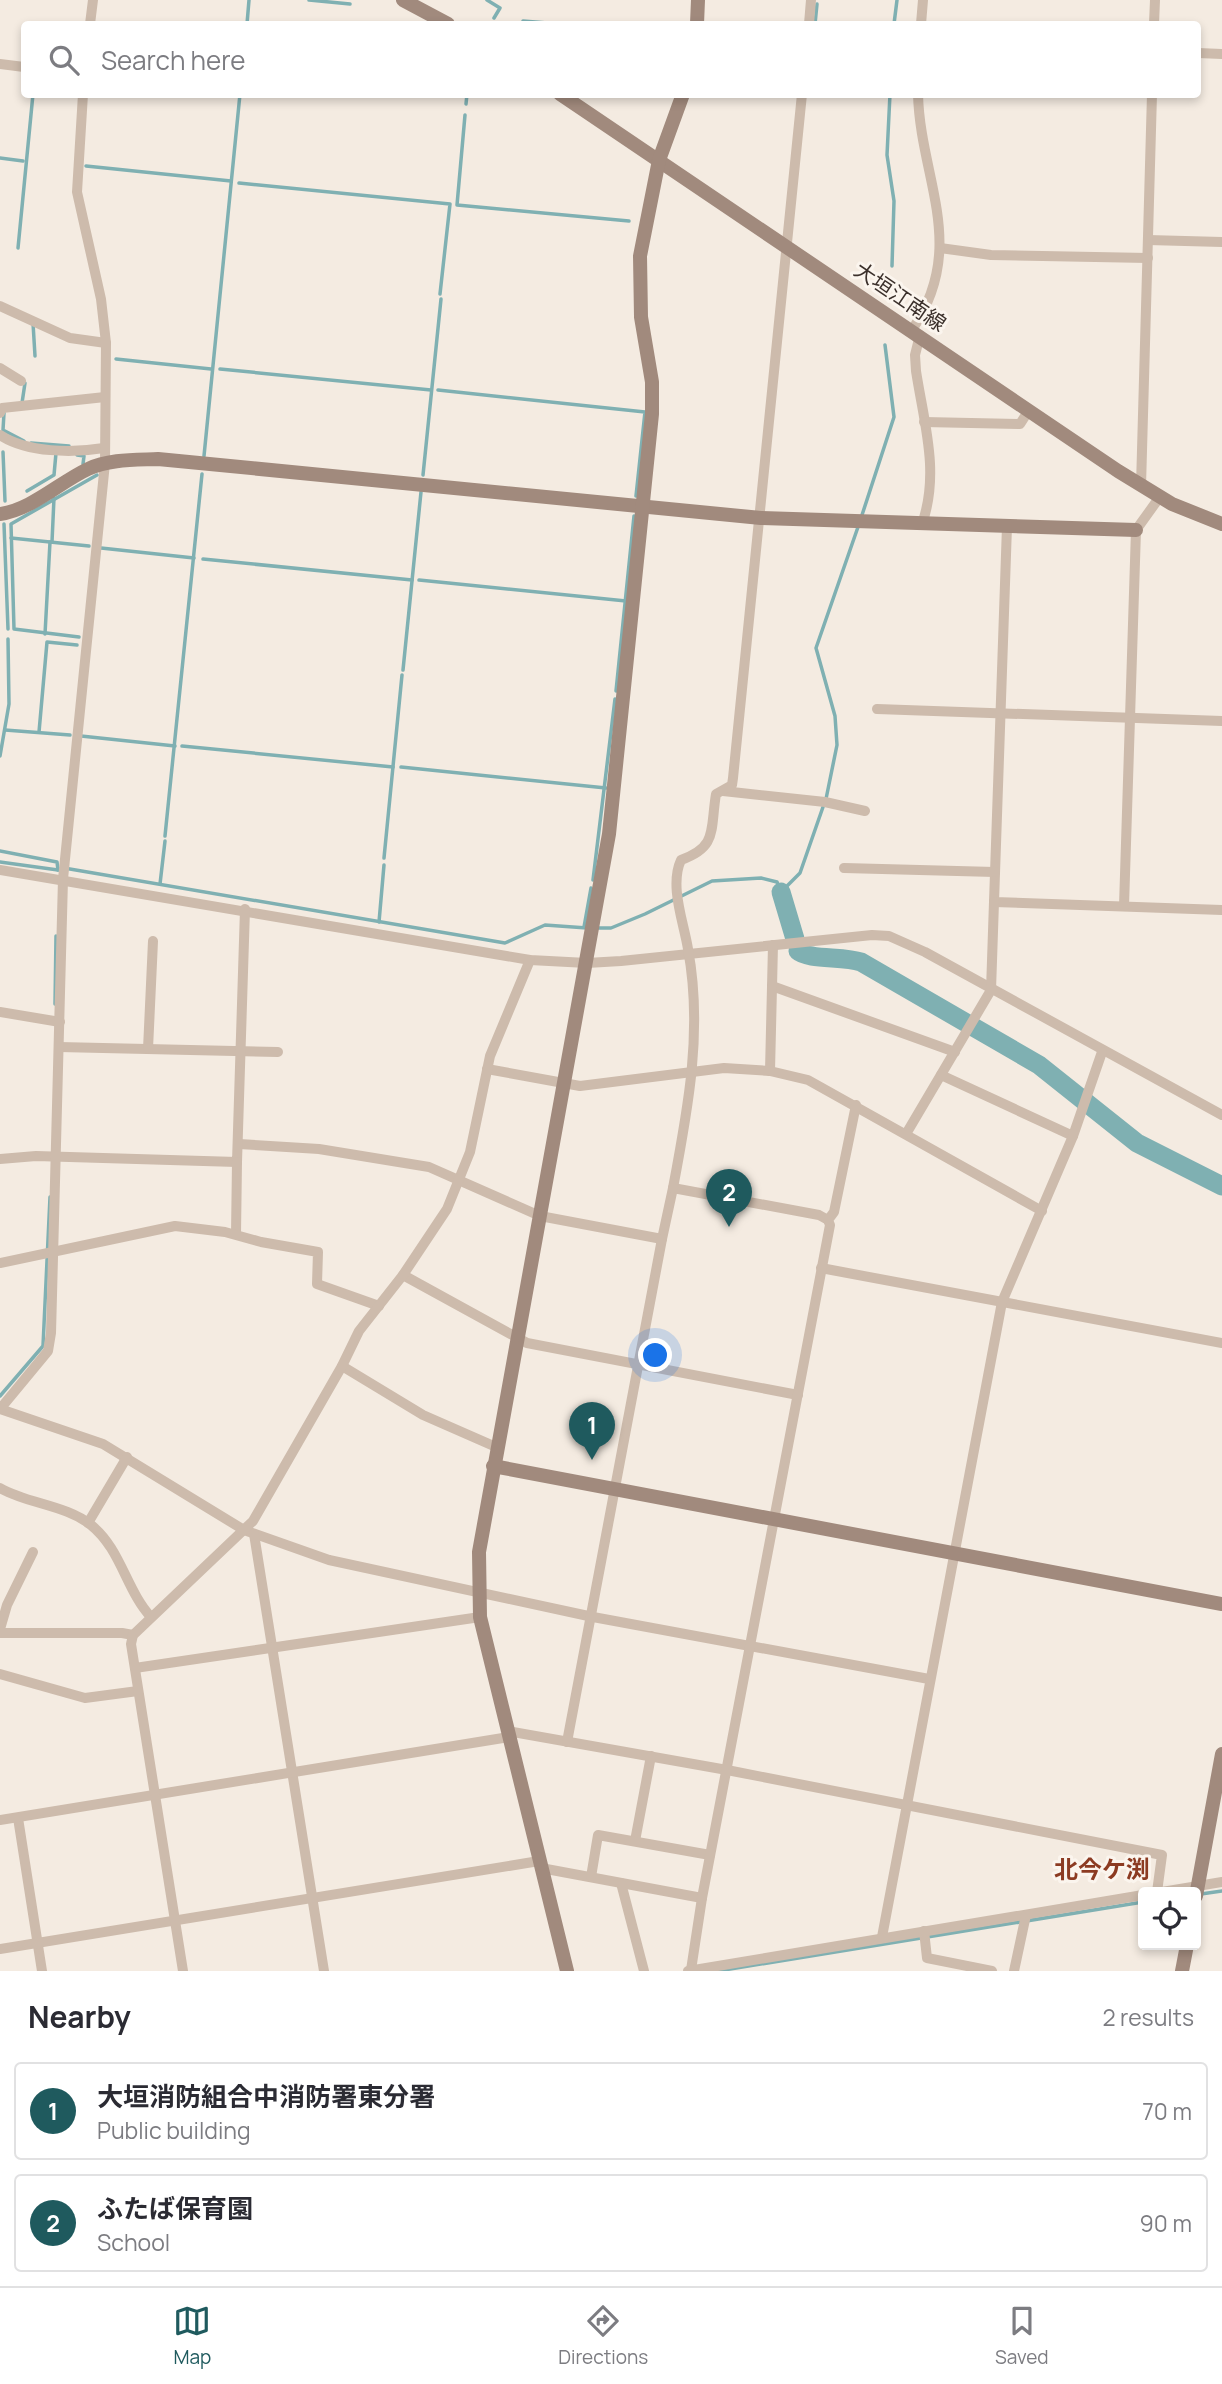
<!DOCTYPE html>
<html lang="en">
<head>
<meta charset="utf-8">
<style>
	body { margin:0; font-family:Manrope,"Noto Sans JP",sans-serif; background:#f2f2f3; color:#2b2b33 }
	.controls { position:absolute; right:21px; bottom:21px; display:grid; overflow:hidden; border-radius:7px; box-shadow:0 4px 10px #0003 }
	.controls button { width:63px; height:63px; display:grid; place-items:center; padding:0; border:0; border-bottom:2px solid #e1e1e2; background:#fff; color:#2b2b33; font:35px sans-serif }
	.you { position:absolute; left:656px; top:1356px; width:24px; height:24px; margin:-18px; border:5px solid #fff; border-radius:50%; background:#1a73e8; box-shadow:0 0 0 10px #1a73e833 }
	.badge { display:grid; place-items:center; width:46px; height:46px; border-radius:50%; background:#1f5a5e; color:#fff; font-size:23px; font-weight:700 }
	.pin { position:absolute; translate:-50% -58px; filter:drop-shadow(0 2px 4px #0008) }
	.pin::after { content:''; position:absolute; top:37px; width:24px; height:21px; background:inherit; clip-path:polygon(0 0,100% 0,50% 100%) }
	.list { margin:0; padding:0; list-style:none }
	h2 { display:flex; justify-content:space-between; align-items:center; height:91px; margin:0; padding:0 28px; font-size:30px }
	h2 small { font-size:23px; font-weight:400; color:#7c7c81 }
	.list li { display:grid; grid-template-columns:46px 1fr auto; gap:21px; align-items:center; box-sizing:border-box; height:98px; margin:0 14px 14px; padding:0 14px; border:2px solid #e1e1e2; border-radius:7px }
	.list b { display:block; font-size:26px; white-space:nowrap }
	.list p { margin:0; font-size:23px; white-space:nowrap; color:#7c7c81 }
	.list em { font-size:23px; font-style:normal; color:#7c7c81 }
	.icon { flex:none; width:38px; height:38px; fill:none; stroke:currentColor; stroke-width:2; stroke-linecap:round; stroke-linejoin:round }
	.map { position:relative; flex:none; width:1222px; height:1971px; overflow:hidden }
	.search { position:absolute; background:#fff; box-shadow:0 4px 10px #0003; left:21px; right:21px; top:21px; height:77px; display:flex; align-items:center; gap:18px; box-sizing:border-box; padding:0 24px; border-radius:7px; color:#7c7c81; font-size:26px }
	.sheet { height:315px; background:#fff }
	nav { display:flex; justify-content:space-around; align-items:center; box-sizing:border-box; height:98px; border-top:2px solid #e1e1e2; background:#fff; font-size:19px; color:#7c7c81 }
	nav a { display:grid; justify-items:center; gap:4px }
	nav .on { color:#1f5a5e }
	.map>svg:first-child { display:block }
	.lines { fill:none; stroke-linecap:round; stroke-linejoin:round }
	.stream { stroke:#7fb0b2; stroke-width:3.5 }
	.river { stroke:#7fb0b2; stroke-width:19 }
	.street { stroke:#cdbbac; stroke-width:10 }
	.secondary { stroke:#a18a7d; stroke-width:14 }
	.labels { text-anchor:middle; stroke-width:6; stroke-linejoin:round; paint-order:stroke }
	.street-label { font-size:21px; fill:#3b302b; stroke:#fbf5ee }
	.quarter-label { font-size:24px; font-weight:bold; fill:#8c3b22; stroke:#fbf5ee }
</style>
</head>
<body>
<div class="map">
<svg width="1222" height="1971" viewBox="0 0 1222 1971">
	<rect width="100%" height="100%" fill="#f4ebe1"/>
	<g class="lines">
		<g class="stream">
			<polyline points="309,0 350,4"/>
			<polyline points="487,0 500,8 494,18"/>
			<polyline points="523,21 560,24"/>
			<polyline points="247,24 249,0"/>
			<polyline points="815,24 817,4"/>
			<polyline points="894,24 897,0"/>
			<polyline points="890,94 887,155 894,201 892,266"/>
			<polyline points="466,104 467,94"/>
			<polyline points="465,115 457,205 629,221"/>
			<polyline points="0,158 23,161"/>
			<polyline points="86,166 231,181"/>
			<polyline points="239,183 450,204 440,294"/>
			<polyline points="18,248 33,94"/>
			<polyline points="33,323 35,356"/>
			<polyline points="116,359 211,369"/>
			<polyline points="220,369 431,390"/>
			<polyline points="438,390 645,412 636,496"/>
			<polyline points="22,403 25,383"/>
			<polyline points="4,413 3,430 24,441"/>
			<polyline points="31,443 69,446"/>
			<polyline points="3,452 5,501"/>
			<polyline points="77,455 84,456 83,464"/>
			<polyline points="204,456 240,94"/>
			<polyline points="423,475 441,299"/>
			<polyline points="27,491 54,475 56,453"/>
			<polyline points="862,515 894,417 885,345"/>
			<polyline points="4,524 8,629"/>
			<polyline points="11,538 89,546"/>
			<polyline points="52,542 54,498"/>
			<polyline points="101,548 194,558"/>
			<polyline points="203,559 412,580"/>
			<polyline points="419,580 626,601"/>
			<polyline points="45,634 50,542"/>
			<polyline points="79,637 14,629 11,524 97,475"/>
			<polyline points="403,670 421,492"/>
			<polyline points="616,691 634,516"/>
			<polyline points="5,730 70,735"/>
			<polyline points="39,732 47,642 77,645"/>
			<polyline points="81,736 175,746"/>
			<polyline points="182,746 393,767"/>
			<polyline points="0,756 9,704 8,639"/>
			<polyline points="401,767 606,788"/>
			<polyline points="826,799 837,745 835,716 816,648 858,527"/>
			<polyline points="165,836 202,474"/>
			<polyline points="0,851 57,862 58,870"/>
			<polyline points="384,858 402,675"/>
			<polyline points="0,862 58,870 64,868 505,943 545,925 587,928"/>
			<polyline points="593,880 615,699"/>
			<polyline points="160,884 165,841"/>
			<polyline points="379,922 384,865"/>
			<polyline points="584,927 591,888"/>
			<polyline points="595,928 611,928 645,914 712,881 761,878 777,882 781,892 800,873 823,807"/>
			<polyline points="55,1004 56,936"/>
			<polyline points="0,1396 43,1346 50,1197"/>
			<polyline points="1201,1894 1222,1891"/>
			<polyline points="718,1971 1143,1902"/>
		</g>
		<g class="river">
			<polyline points="781,892 795,939"/>
			<path d="M798,951C808,960 844,956 861,962L1039,1065L1137,1143L1222,1186"/>
		</g>
		<g class="street">
			<polyline points="90,24 93,0"/>
			<polyline points="809,24 811,0"/>
			<polyline points="921,24 923,0"/>
			<polyline points="1154,24 1155,0"/>
			<polyline points="1198,53 1222,54"/>
			<polyline points="0,64 24,67"/>
			<polyline points="1148,240 1222,242"/>
			<polyline points="940,248 991,255 1148,258"/>
			<polyline points="0,306 70,338 106,343"/>
			<path d="M912,330C969,246 920,179 918,94"/>
			<path d="M920,335L915,355L916,371C924,423 940,473 922,524"/>
			<polyline points="0,368 21,381"/>
			<polyline points="0,413 2,408 105,397"/>
			<polyline points="924,422 1020,424 1029,410"/>
			<path d="M0,435C27,453 73,453 104,448"/>
			<polyline points="1141,486 1152,94"/>
			<polyline points="1007,526 994,902 1222,910"/>
			<polyline points="877,709 1222,721"/>
			<polyline points="723,791 825,802 865,811"/>
			<polyline points="844,868 995,872"/>
			<polyline points="0,870 530,960 587,963 621,961 872,935 889,936 925,952 1222,1115"/>
			<polyline points="1124,906 1136,530 1159,498"/>
			<polyline points="772,986 955,1052"/>
			<polyline points="0,1012 60,1022"/>
			<polyline points="59,1047 278,1052"/>
			<polyline points="148,1049 153,941"/>
			<polyline points="487,1069 580,1086 724,1068 770,1071 808,1080 1042,1211"/>
			<polyline points="770,1071 773,945"/>
			<polyline points="941,1075 1073,1136"/>
			<polyline points="906,1134 991,990 994,902"/>
			<polyline points="239,1144 319,1149 429,1167 540,1216 662,1239 673,1188 819,1215 828,1220"/>
			<polyline points="0,1159 36,1156 237,1162 245,909"/>
			<path d="M673,1188C688,1109 703,1030 688,949C684,923 669,886 681,860C718,847 710,830 716,794L732,785L733,778L802,94"/>
			<polyline points="236,1234 237,1162"/>
			<polyline points="0,1263 175,1226 225,1232 261,1242 318,1252 317,1284 379,1306"/>
			<polyline points="821,1268 1222,1343"/>
			<polyline points="403,1275 527,1343 798,1395"/>
			<polyline points="342,1366 423,1415 496,1447"/>
			<polyline points="0,1409 48,1351 51,1333 63,879 105,463 106,343 101,299 77,192 83,94"/>
			<polyline points="0,1409 103,1444 244,1530 329,1560 593,1617 929,1679"/>
			<path d="M0,1488C28,1504 66,1505 91,1525C121,1549 126,1590 151,1617"/>
			<polyline points="88,1523 127,1457"/>
			<polyline points="254,1534 324,1971"/>
			<polyline points="0,1629 7,1605 33,1552"/>
			<polyline points="0,1633 122,1633 133,1635"/>
			<polyline points="135,1668 480,1617"/>
			<polyline points="0,1674 85,1698 138,1691"/>
			<polyline points="507,1731 727,1770 1162,1855 1157,1892"/>
			<polyline points="567,1742 662,1239"/>
			<polyline points="18,1818 42,1971"/>
			<polyline points="0,1820 509,1737"/>
			<polyline points="635,1841 651,1756"/>
			<polyline points="541,1868 702,1898"/>
			<polyline points="591,1877 598,1835 710,1855"/>
			<polyline points="621,1883 644,1971"/>
			<polyline points="1162,1892 1222,1882"/>
			<polyline points="924,1931 927,1958 992,1971"/>
			<polyline points="882,1937 1002,1302 1073,1136 1102,1052"/>
			<polyline points="0,1949 539,1861"/>
			<polyline points="691,1970 702,1898 830,1225 828,1220 834,1212 856,1105"/>
			<polyline points="183,1971 131,1644 133,1635 253,1521 342,1366 359,1331 403,1275 447,1209 470,1152 490,1056 530,960"/>
			<polyline points="688,1971 1143,1895"/>
			<polyline points="1014,1971 1026,1915"/>
		</g>
		<g class="secondary">
			<polyline points="403,0 448,24"/>
			<polyline points="697,24 698,0"/>
			<polyline points="560,94 1118,471 1172,504 1222,524"/>
			<path d="M0,514C31,510 60,482 88,469C109,459 135,460 158,459L761,518L1136,530"/>
			<polyline points="493,1466 1222,1604"/>
			<polyline points="1196,1896 1222,1754"/>
			<polyline points="567,1971 480,1617 479,1552 609,834 652,414 652,382 641,317 640,256 659,160 683,94"/>
			<polyline points="1182,1971 1187,1945"/>
		</g>
	</g>
	<g class="labels">
		<g class="street-label">
			<text transform="translate(900 297) rotate(34)" y="7">大垣江南線</text>
		</g>
		<g class="quarter-label">
			<text x="1102" y="1878">北今ケ渕</text>
		</g>
	</g>
</svg>
<div class="controls">
<button><svg class="icon" aria-label="locate" viewBox="0 0 24 24"><circle cx="12" cy="12" r="6"/><path d="M12 2v4M12 18v4M2 12h4M18 12h4"/></svg></button>
</div>
<div class="you"></div>
<div class="pin badge" style="left:592px;top:1460px">1</div>
<div class="pin badge" style="left:729px;top:1227px">2</div>
<div class="search"><svg class="icon" aria-label="search" viewBox="0 0 24 24"><circle cx="10" cy="10" r="6"/><path d="M15 15l6 6"/></svg>Search here</div>
</div>
<section class="sheet">
<h2>Nearby<small>2 results</small></h2>
<ul class="list">
<li><span class="badge">1</span><div><b>大垣消防組合中消防署東分署</b><p>Public building</p></div><em>70 m</em></li>
<li><span class="badge">2</span><div><b>ふたば保育園</b><p>School</p></div><em>90 m</em></li>
</ul>
</section>
<nav>
<a class="on"><svg class="icon" aria-label="map" viewBox="0 0 24 24"><path d="M3 6l6-2 6 2 6-2v14l-6 2-6-2-6 2zM9 4v14M15 6v14"/></svg>Map</a>
<a><svg class="icon" aria-label="directions" viewBox="0 0 24 24"><path d="M12 3l9 9-9 9-9-9zM9 14v-3h6M13 9l2 2-2 2"/></svg>Directions</a>
<a><svg class="icon" aria-label="saved" viewBox="0 0 24 24"><path d="M7 4h10v16l-5-4-5 4z"/></svg>Saved</a>
</nav>
</body>
</html>
